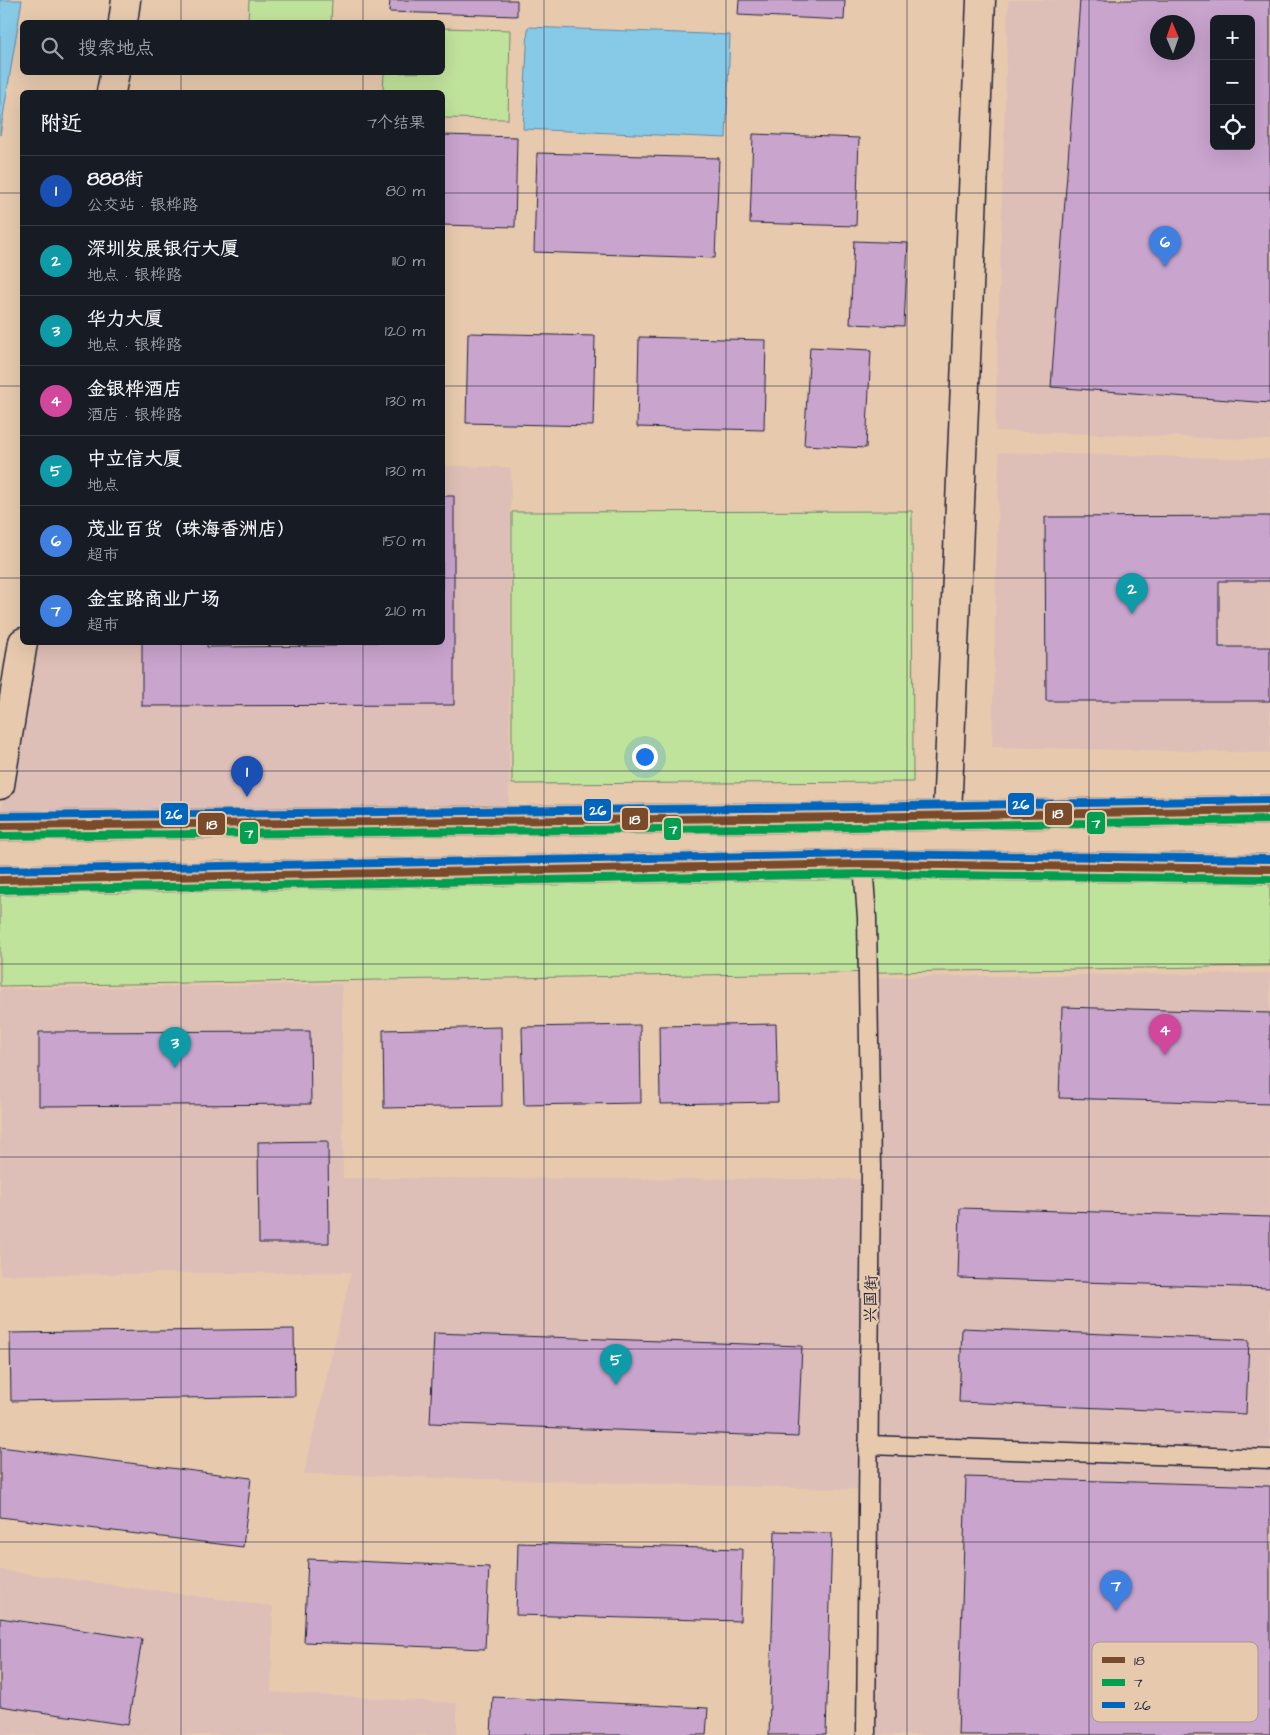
<!DOCTYPE html>
<html lang="zh">
<head>
<meta charset="utf-8">
<style>
	body { margin:0; font-family:"Architects Daughter","LXGW WenKai TC",sans-serif; background:#242831; color:#f1f3f6 }
	.controls { position:absolute; right:15px; top:15px; display:grid; overflow:hidden; border-radius:8px; box-shadow:0 5px 20px #0002 }
	.controls button { width:45px; height:45px; display:grid; place-items:center; padding:0; border:0; border-bottom:1px solid #363941; background:#171b24; color:#f1f3f6; font:25px sans-serif }
	.compass { position:absolute; left:1150px; top:15px; width:45px; height:45px; border-radius:50%; background:#171b24; box-shadow:0 5px 20px #0002; rotate:358deg }
	.you { position:absolute; left:644px; top:756px; width:18px; height:18px; margin:-12px; border:4px solid #fff; border-radius:50%; background:#1a73e8; box-shadow:0 0 0 8px #1a73e833 }
	.badge { display:grid; place-items:center; width:32px; height:32px; border-radius:50%; background:#7c3aed; color:#fff; font-size:16px; font-weight:700 }
	.pin { position:absolute; translate:-50% -41px; filter:drop-shadow(0 1px 2px #0008) }
	.pin::after { content:''; position:absolute; top:26px; width:18px; height:15px; background:inherit; clip-path:polygon(0 0,100% 0,50% 100%) }
	.list { margin:0; padding:0; list-style:none }
	h2 { display:flex; justify-content:space-between; align-items:center; height:65px; margin:0; padding:0 20px; font-size:21px }
	h2 small { font-size:16px; font-weight:400; color:#9ea1a6 }
	.list li { display:grid; grid-template-columns:32px 1fr auto; gap:15px; align-items:center; box-sizing:border-box; height:70px; padding:0 20px; border-top:1px solid #363941 }
	.list b { display:block; font-size:19px; white-space:nowrap }
	.list p { margin:0; font-size:16px; white-space:nowrap; color:#9ea1a6 }
	.list em { font-size:16px; font-style:normal; color:#9ea1a6 }
	.icon { flex:none; width:28px; height:28px; fill:none; stroke:currentColor; stroke-width:2; stroke-linecap:round; stroke-linejoin:round }
	.map { position:relative; flex:none; width:1270px; height:1735px; overflow:hidden }
	.search { position:absolute; background:#171b24; box-shadow:0 5px 20px #0002; left:20px; top:20px; width:425px; height:55px; display:flex; align-items:center; gap:12px; box-sizing:border-box; padding:0 18px; border-radius:8px; color:#9ea1a6; font-size:19px }
	.panel { position:absolute; background:#171b24; box-shadow:0 5px 20px #0002; left:20px; top:90px; width:425px; height:555px; border-radius:8px }
	.map>svg:first-child { display:block }
	.built { fill:#debfb7; fill-rule:evenodd }
	.green { fill:#c0e39c; stroke:#71826c }
	.water { fill:#87cae8; stroke:#5f87a3 }
	.building { fill:#c9a4cd; stroke:#22223b; fill-rule:evenodd }
	.lines { fill:none; stroke-linecap:round; stroke-linejoin:round }
	.service-casing { stroke:#22223b; stroke-width:21 }
	.minor-casing { stroke:#22223b; stroke-width:31 }
	.secondary-casing { stroke:#22223b; stroke-width:31 }
	.service { stroke:#e7caae; stroke-width:18 }
	.minor { stroke:#e7caae; stroke-width:28 }
	.secondary { stroke:#e7caae; stroke-width:28 }
	.bus-1-casing { stroke:#e7caae; stroke-width:11 }
	.bus-2-casing { stroke:#e7caae; stroke-width:11 }
	.bus-3-casing { stroke:#e7caae; stroke-width:11 }
	.bus-1 { stroke:#7a4b2a; stroke-width:8 }
	.bus-2 { stroke:#029f50; stroke-width:8 }
	.bus-3 { stroke:#0065bd; stroke-width:8 }
	.grid { fill:none; stroke:#22223b; stroke-width:1; stroke-opacity:0.55 }
	.labels { text-anchor:middle; stroke-width:4.5; stroke-linejoin:round; paint-order:stroke }
	.street-label { font-size:16px; fill:#22223b; stroke:#e7caae }
	.key { fill:#e7caae; stroke:#ac988c; stroke-width:1 }
	.key-label { font-size:14px; fill:#22223b }
	.line-badge { stroke:#e7caae; stroke-width:2 }
	.badge-label { font-size:14px; text-anchor:middle; font-weight:bold; fill:#fff }
</style>
</head>
<body>
<div class="map">
<svg width="1270" height="1735" viewBox="0 0 1270 1735">
	<rect width="100%" height="100%" fill="#e7caae"/>
	<filter id="ink" filterUnits="userSpaceOnUse"><feTurbulence type="fractalNoise" baseFrequency=".02" numOctaves="2"/><feDisplacementMap in="SourceGraphic" scale="10" xChannelSelector="R" yChannelSelector="G"/><feConvolveMatrix kernelMatrix="1 2 1 2 8 2 1 2 1" color-interpolation-filters="sRGB"/></filter>
	<g filter="url(#ink)">
		<g class="built">
			<path d="M1008,0H1270V440L995,431ZM1214,19H1251V146H1214ZM1158,22H1188V52H1158Z"/>
			<polygon points="999,452 1270,459 1270,753 992,747"/>
			<polygon points="443,466 511,467 509,815 0,816 29,643 442,642"/>
			<polygon points="1270,973 1270,1735 867,1735 867,1490 304,1474 351,1272 0,1275 0,989 342,984 343,1178 868,1179 868,977"/>
			<polygon points="0,1570 273,1606 271,1692 457,1703 457,1735 0,1735"/>
		</g>
		<g class="green">
			<polygon points="249,0 332,0 331,22 248,22"/>
			<polygon points="443,28 510,30 508,119 443,118 442,92 383,92 384,73 442,72"/>
			<polygon points="912,511 913,782 512,784 512,512"/>
			<polygon points="1270,874 1270,966 0,986 0,885"/>
		</g>
		<g class="water">
			<polygon points="0,0 22,0 0,135"/>
			<polygon points="528,27 730,35 726,138 523,129"/>
		</g>
		<g class="building">
			<polygon points="390,0 517,0 517,16 389,12"/>
			<polygon points="739,0 845,0 844,20 738,15"/>
			<path d="M1080,0H1270V403L1051,387ZM1214,19H1251V146H1214ZM1158,22H1188V52H1158Z"/>
			<polygon points="753,134 859,138 856,226 750,223"/>
			<polygon points="442,135 517,137 515,227 442,225"/>
			<polygon points="537,153 719,158 715,258 534,252"/>
			<polygon points="854,241 908,243 904,326 850,324"/>
			<polygon points="468,333 595,336 593,426 466,423"/>
			<polygon points="639,337 766,340 764,430 637,427"/>
			<polygon points="810,347 871,350 866,448 804,445"/>
			<polygon points="442,496 454,496 454,705 142,706 142,642 207,642 207,647 336,646 336,642 442,642"/>
			<polygon points="1270,516 1270,581 1219,581 1219,647 1270,647 1270,701 1046,701 1045,517"/>
			<polygon points="1062,1007 1270,1013 1270,1104 1059,1098"/>
			<polygon points="776,1024 778,1102 660,1104 659,1026"/>
			<polygon points="640,1025 641,1103 524,1105 522,1027"/>
			<polygon points="501,1027 502,1106 384,1108 383,1030"/>
			<polygon points="310,1031 311,1104 39,1106 39,1032"/>
			<polygon points="328,1141 329,1243 259,1243 258,1142"/>
			<polygon points="960,1208 1270,1217 1270,1288 958,1278"/>
			<polygon points="962,1328 1249,1340 1246,1414 959,1402"/>
			<polygon points="294,1329 295,1396 11,1401 10,1333"/>
			<polygon points="434,1333 802,1346 798,1437 430,1423"/>
			<polygon points="0,1447 251,1478 243,1547 0,1517"/>
			<polygon points="966,1477 1270,1486 1270,1735 958,1735"/>
			<polygon points="775,1531 832,1533 826,1735 769,1735"/>
			<polygon points="518,1543 742,1549 740,1621 516,1615"/>
			<polygon points="308,1559 489,1567 485,1649 304,1642"/>
			<polygon points="0,1618 142,1639 128,1725 0,1706"/>
			<polygon points="493,1697 708,1708 706,1735 491,1735"/>
		</g>
		<g class="lines">
			<g class="service-casing">
				<g id="service">
					<polyline points="863,864 867,918 871,1167 866,1735"/>
					<polyline points="868,1445 1270,1459"/>
				</g>
			</g>
			<g class="minor-casing">
				<g id="minor">
					<polyline points="123,22 126,0"/>
					<polyline points="111,92 115,72"/>
					<polyline points="0,785 23,642"/>
					<polyline points="947,815 981,0"/>
				</g>
			</g>
			<g class="secondary-casing">
				<g id="secondary">
					<polyline points="0,826 852,817 1270,810"/>
					<polyline points="0,880 863,864 1270,869"/>
				</g>
			</g>
			<use href="#service" class="service"/>
			<use href="#minor" class="minor"/>
			<use href="#secondary" class="secondary"/>
			<g class="bus-1-casing">
				<g id="bus-1">
					<polyline points="0,826 852,817 1270,810"/>
					<polyline points="0,880 863,864 1270,869"/>
				</g>
			</g>
			<g class="bus-2-casing">
				<g id="bus-2">
					<polyline points="0,836 852,827 1270,820"/>
					<polyline points="0,890 863,874 1270,879"/>
				</g>
			</g>
			<g class="bus-3-casing">
				<g id="bus-3">
					<polyline points="0,816 852,807 1270,800"/>
					<polyline points="0,870 863,854 1270,859"/>
				</g>
			</g>
			<use href="#bus-1" class="bus-1"/>
			<use href="#bus-2" class="bus-2"/>
			<use href="#bus-3" class="bus-3"/>
		</g>
	</g>
	<path class="grid" d="M181,0V22M363,0V22M544,0V1735M726,0V1735M907,0V1735M1089,0V1735M181,72V92M363,72V92M0,193H22M442,193H1270M0,386H22M442,386H1270M0,578H22M442,578H1270M181,642V1735M363,642V1735M0,771H1270M0,964H1270M0,1157H1270M0,1349H1270M0,1542H1270"/>
	<g class="labels">
		<g class="street-label">
			<text transform="translate(870 1299) rotate(-89)" y="6">兴国街</text>
		</g>
	</g>
	<rect x="1092" y="1642" width="166" height="80" rx="8" class="key"/>
	<rect x="1102" y="1657" width="23" height="6" fill="#7a4b2a"/>
	<rect x="1102" y="1679" width="23" height="7" fill="#029f50"/>
	<rect x="1102" y="1702" width="23" height="6" fill="#0065bd"/>
	<g class="key-label">
		<text x="1134" y="1665">18</text>
		<text x="1134" y="1687">7</text>
		<text x="1134" y="1710">26</text>
	</g>
	<g class="line-badge">
		<rect x="1007" y="792" width="28" height="24" rx="5" fill="#0065bd"/>
		<rect x="583" y="798" width="29" height="24" rx="5" fill="#0065bd"/>
		<rect x="1044" y="802" width="29" height="24" rx="5" fill="#7a4b2a"/>
		<rect x="160" y="802" width="29" height="24" rx="5" fill="#0065bd"/>
		<rect x="621" y="807" width="28" height="24" rx="5" fill="#7a4b2a"/>
		<rect x="1086" y="811" width="20" height="24" rx="5" fill="#029f50"/>
		<rect x="197" y="812" width="29" height="24" rx="5" fill="#7a4b2a"/>
		<rect x="663" y="817" width="19" height="24" rx="5" fill="#029f50"/>
		<rect x="239" y="821" width="20" height="24" rx="5" fill="#029f50"/>
	</g>
	<g class="badge-label">
		<text x="1021" y="809">26</text>
		<text x="598" y="815">26</text>
		<text x="1058" y="818">18</text>
		<text x="174" y="819">26</text>
		<text x="635" y="824">18</text>
		<text x="1096" y="828">7</text>
		<text x="212" y="829">18</text>
		<text x="673" y="834">7</text>
		<text x="249" y="838">7</text>
	</g>
</svg>
<div class="controls">
<button>+</button>
<button>−</button>
<button><svg class="icon" aria-label="locate" viewBox="0 0 24 24"><circle cx="12" cy="12" r="6"/><path d="M12 2v4M12 18v4M2 12h4M18 12h4"/></svg></button>
</div>
<svg class="compass" viewBox="-18 -18 36 36"><path d="M0-13l5 13h-10z" fill="#e53935"/><path d="M0 13l5-13h-10z" fill="#9ea1a6"/></svg>
<div class="you"></div>
<div class="pin badge" style="left:247px;top:797px;background:#1a4fb4">1</div>
<div class="pin badge" style="left:1132px;top:614px;background:#0f9aa8">2</div>
<div class="pin badge" style="left:175px;top:1068px;background:#0f9aa8">3</div>
<div class="pin badge" style="left:1165px;top:1055px;background:#d1479c">4</div>
<div class="pin badge" style="left:616px;top:1385px;background:#0f9aa8">5</div>
<div class="pin badge" style="left:1165px;top:267px;background:#3f7fe0">6</div>
<div class="pin badge" style="left:1116px;top:1611px;background:#3f7fe0">7</div>
<div class="search"><svg class="icon" aria-label="search" viewBox="0 0 24 24"><circle cx="10" cy="10" r="6"/><path d="M15 15l6 6"/></svg>搜索地点</div>
<section class="panel">
<h2>附近<small>7个结果</small></h2>
<ul class="list">
<li><span class="badge" style="background:#1a4fb4">1</span><div><b>888街</b><p>公交站 · 银桦路</p></div><em>80 m</em></li>
<li><span class="badge" style="background:#0f9aa8">2</span><div><b>深圳发展银行大厦</b><p>地点 · 银桦路</p></div><em>110 m</em></li>
<li><span class="badge" style="background:#0f9aa8">3</span><div><b>华力大厦</b><p>地点 · 银桦路</p></div><em>120 m</em></li>
<li><span class="badge" style="background:#d1479c">4</span><div><b>金银桦酒店</b><p>酒店 · 银桦路</p></div><em>130 m</em></li>
<li><span class="badge" style="background:#0f9aa8">5</span><div><b>中立信大厦</b><p>地点</p></div><em>130 m</em></li>
<li><span class="badge" style="background:#3f7fe0">6</span><div><b>茂业百货（珠海香洲店）</b><p>超市</p></div><em>150 m</em></li>
<li><span class="badge" style="background:#3f7fe0">7</span><div><b>金宝路商业广场</b><p>超市</p></div><em>210 m</em></li>
</ul>
</section>
</div>
</body>
</html>
